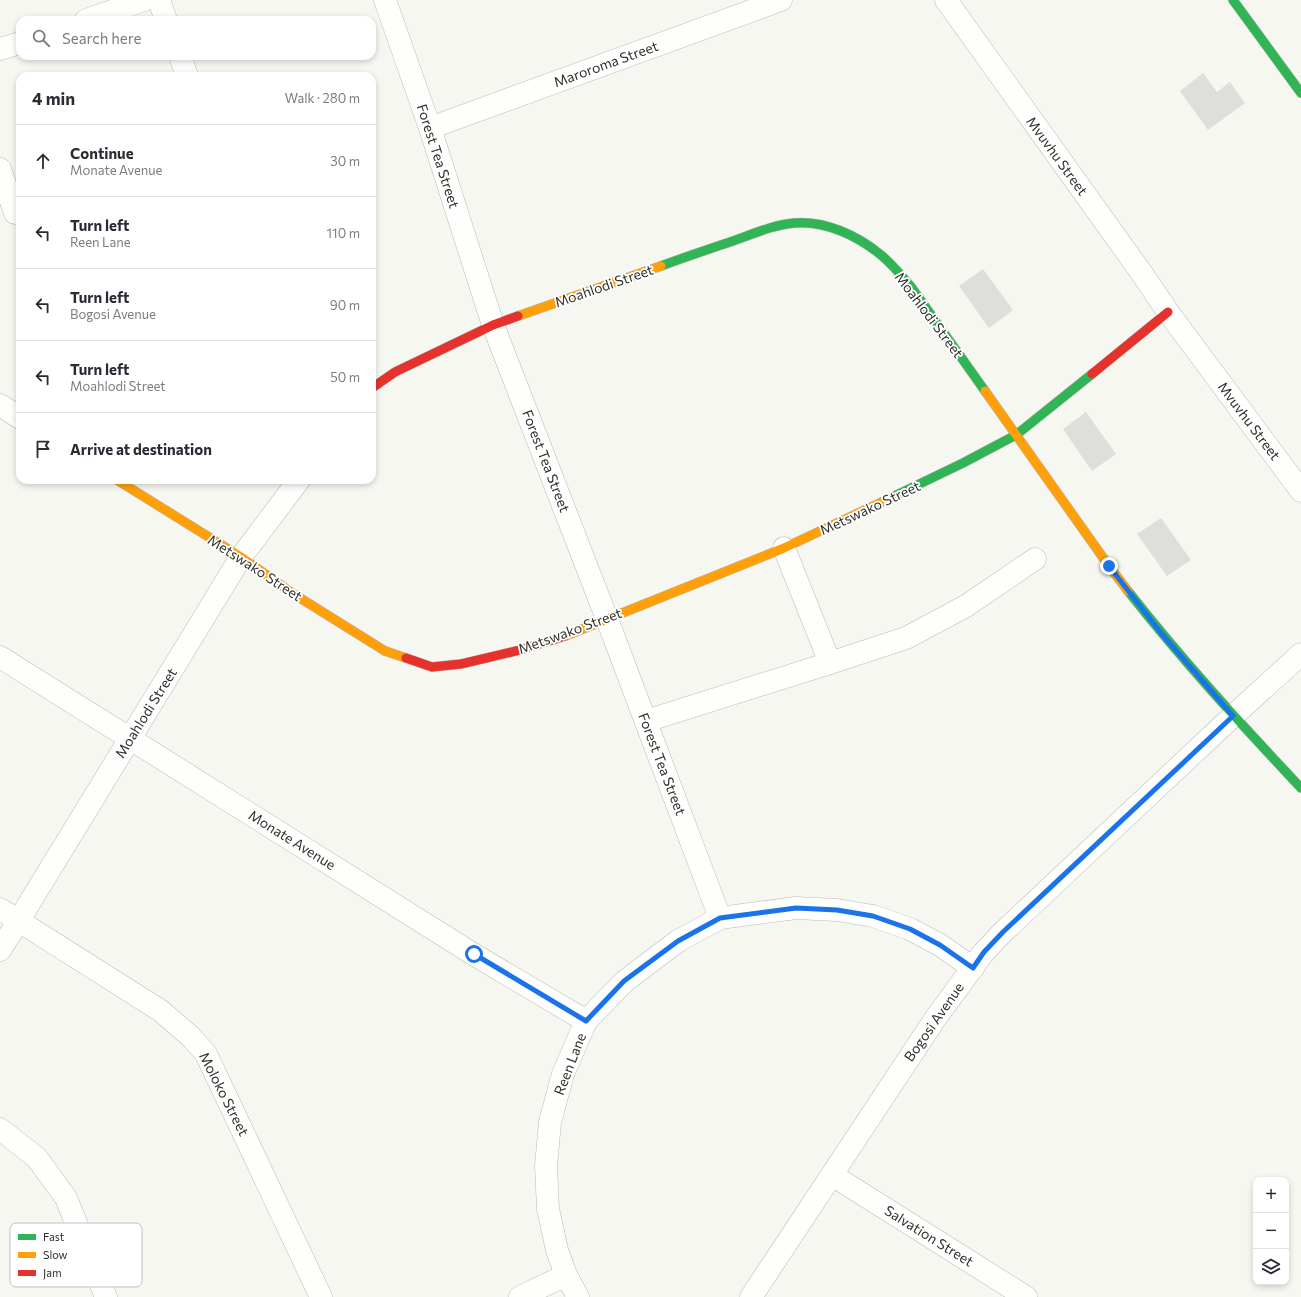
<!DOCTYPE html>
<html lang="en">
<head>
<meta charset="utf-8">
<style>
	body { margin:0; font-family:Commissioner,sans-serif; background:#f7f7f7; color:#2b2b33 }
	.controls { position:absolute; right:12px; bottom:12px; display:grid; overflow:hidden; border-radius:8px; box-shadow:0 2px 6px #0003 }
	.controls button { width:36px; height:36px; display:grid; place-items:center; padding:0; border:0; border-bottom:1px solid #e1e1e2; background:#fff; color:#2b2b33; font:20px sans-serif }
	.stop { position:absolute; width:12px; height:12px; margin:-9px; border:3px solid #1a73e8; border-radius:50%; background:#fff }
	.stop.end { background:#1a73e8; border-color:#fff; box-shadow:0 1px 4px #0008 }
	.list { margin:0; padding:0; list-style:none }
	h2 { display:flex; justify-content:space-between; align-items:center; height:52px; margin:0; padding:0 16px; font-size:17px }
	h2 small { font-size:13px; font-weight:400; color:#7c7c81 }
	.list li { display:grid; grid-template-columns:26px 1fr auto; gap:12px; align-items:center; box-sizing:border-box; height:72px; padding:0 16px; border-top:1px solid #e1e1e2 }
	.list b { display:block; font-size:15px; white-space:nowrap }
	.list p { margin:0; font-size:13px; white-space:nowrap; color:#7c7c81 }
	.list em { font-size:13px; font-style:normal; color:#7c7c81 }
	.icon { flex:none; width:22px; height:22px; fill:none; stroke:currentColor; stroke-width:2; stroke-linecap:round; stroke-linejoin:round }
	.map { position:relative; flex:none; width:1301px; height:1297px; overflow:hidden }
	.search { position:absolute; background:#fff; box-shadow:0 2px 6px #0003; left:16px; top:16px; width:360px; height:44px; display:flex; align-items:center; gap:10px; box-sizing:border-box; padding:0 14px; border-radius:12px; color:#7c7c81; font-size:15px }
	.panel { position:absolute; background:#fff; box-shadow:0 2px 6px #0003; left:16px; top:72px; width:360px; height:412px; border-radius:12px }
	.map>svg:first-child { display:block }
	.building { fill:#dededb }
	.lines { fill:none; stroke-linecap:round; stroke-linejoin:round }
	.street-casing { stroke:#b9b9b6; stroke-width:23 }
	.fast-casing { stroke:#b9b9b6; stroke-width:10 }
	.slow-casing { stroke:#b9b9b6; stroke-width:10 }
	.jam-casing { stroke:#b9b9b6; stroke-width:10 }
	.street { stroke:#fefefd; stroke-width:22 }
	.fast { stroke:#30b455; stroke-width:9 }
	.slow { stroke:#ff9f0a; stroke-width:9 }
	.jam { stroke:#e5322d; stroke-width:9 }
	.route { stroke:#1a73e8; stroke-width:5 }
	.labels { text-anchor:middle; stroke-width:3.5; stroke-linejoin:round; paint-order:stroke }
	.street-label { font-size:14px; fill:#2f2f2c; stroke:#fff }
	.key { fill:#fff; stroke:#c1c1c0; stroke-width:1 }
	.key-label { font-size:11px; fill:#2f2f2c }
</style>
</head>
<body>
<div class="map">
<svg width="1301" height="1297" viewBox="0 0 1301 1297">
	<rect width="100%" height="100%" fill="#f7f7f2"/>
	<g class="building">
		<polygon points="1203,73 1217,92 1230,82 1245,103 1208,130 1180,91"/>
		<polygon points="983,269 1013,310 989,328 959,286"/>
		<polygon points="1086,412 1116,454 1092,471 1063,429"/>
		<polygon points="1161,518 1191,560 1167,576 1137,534"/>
	</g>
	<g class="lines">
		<g class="street-casing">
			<g id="street">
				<polyline points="159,0 166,20"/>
				<polyline points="385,0 430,128 493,325 607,619 720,918"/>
				<polyline points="946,0 1143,275 1168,312 1301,491"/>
				<polyline points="86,20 144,0"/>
				<polyline points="0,49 20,43"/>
				<polyline points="180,56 187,76"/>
				<polyline points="430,128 781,0"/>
				<polyline points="0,169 15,213"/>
				<polyline points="0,405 20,418"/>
				<polyline points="784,548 830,663"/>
				<polyline points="0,657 473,954 586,1021"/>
				<polyline points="646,721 830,663 906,638 966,606 1035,559"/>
				<polyline points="0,909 161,1011 191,1037 206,1054 321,1297"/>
				<polyline points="0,950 19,920 241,557 299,480"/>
				<polyline points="0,1129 37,1158 66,1198 106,1297"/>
				<polyline points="832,1175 1026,1297"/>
				<polyline points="520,1297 566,1275"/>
				<polyline points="578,1297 566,1275 557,1250 548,1209 546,1166 550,1122 563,1074 586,1021 625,981 678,941 720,918 796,908 837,910 873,916 910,929 940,945 973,968"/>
				<polyline points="751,1297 935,1019 984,952 1003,932 1233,716 1301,654"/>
			</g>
		</g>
		<g class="fast-casing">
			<g id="fast">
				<polyline points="1233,0 1301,93"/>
				<path d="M661,266C685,257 709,249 733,241C753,234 773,225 794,223C825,220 858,236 881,255C893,265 902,276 912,288L985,391"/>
				<polyline points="882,502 963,463 1016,435 1092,374"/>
				<path d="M1128,591C1182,660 1241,724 1301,788"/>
			</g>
		</g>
		<g class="slow-casing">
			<g id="slow">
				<polyline points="518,316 661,266"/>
				<polyline points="985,391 1109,566 1128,591"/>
				<polyline points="117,480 241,557 292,593 385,651 406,658"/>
				<polyline points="565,636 784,548 882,502"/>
			</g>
		</g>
		<g class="jam-casing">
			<g id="jam">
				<polyline points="1092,374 1168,312"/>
				<polyline points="372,388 395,372 493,325 518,316"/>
				<polyline points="406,658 432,667 461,664 520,650 565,636"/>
			</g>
		</g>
		<use href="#street" class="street"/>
		<use href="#fast" class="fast"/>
		<use href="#slow" class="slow"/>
		<use href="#jam" class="jam"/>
	</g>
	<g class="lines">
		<polyline class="route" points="474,954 586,1021 624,981 678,941 720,918 796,908 837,910 873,916 910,929 940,945 973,968 984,952 1003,932 1233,716 1161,633 1109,566"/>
	</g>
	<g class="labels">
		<g class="street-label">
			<text transform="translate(606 64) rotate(-20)" y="5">Maroroma Street</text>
			<text transform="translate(438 156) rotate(72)" y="5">Forest Tea Street</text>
			<text transform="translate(1057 156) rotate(54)" y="5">Mvuvhu Street</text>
			<text transform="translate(604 286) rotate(-19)" y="5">Moahlodi Street</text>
			<text transform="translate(929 315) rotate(53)" y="5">Moahlodi Street</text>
			<text transform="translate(1249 421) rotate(53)" y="5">Mvuvhu Street</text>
			<text transform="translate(546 461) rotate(69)" y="5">Forest Tea Street</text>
			<text transform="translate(870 508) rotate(-25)" y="5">Metswako Street</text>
			<text transform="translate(255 568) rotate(33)" y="5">Metswako Street</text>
			<text transform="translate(570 631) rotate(-20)" y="5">Metswako Street</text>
			<text transform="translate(146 713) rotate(-58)" y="5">Moahlodi Street</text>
			<text transform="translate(662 764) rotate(69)" y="5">Forest Tea Street</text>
			<text transform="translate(292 840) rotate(32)" y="5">Monate Avenue</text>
			<text transform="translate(934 1022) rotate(-55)" y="5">Bogosi Avenue</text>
			<text transform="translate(570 1064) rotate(-69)" y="5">Reen Lane</text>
			<text transform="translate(224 1094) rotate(63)" y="5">Moloko Street</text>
			<text transform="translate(929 1236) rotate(32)" y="5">Salvation Street</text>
		</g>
	</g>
	<rect x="10" y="1223" width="132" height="64" rx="6" class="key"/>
	<rect x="18" y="1234" width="18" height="6" fill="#30b455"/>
	<rect x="18" y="1252" width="18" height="6" fill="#ff9f0a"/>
	<rect x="18" y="1270" width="18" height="6" fill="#e5322d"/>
	<g class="key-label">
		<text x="43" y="1241">Fast</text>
		<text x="43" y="1259">Slow</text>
		<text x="43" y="1277">Jam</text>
	</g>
</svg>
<div class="controls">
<button>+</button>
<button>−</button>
<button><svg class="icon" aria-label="layers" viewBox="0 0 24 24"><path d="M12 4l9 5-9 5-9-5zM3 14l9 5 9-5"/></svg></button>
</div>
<div class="stop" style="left:474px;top:954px"></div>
<div class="stop end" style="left:1109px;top:566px"></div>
<div class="search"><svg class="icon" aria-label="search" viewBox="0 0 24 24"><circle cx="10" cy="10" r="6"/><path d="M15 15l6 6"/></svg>Search here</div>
<section class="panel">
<h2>4 min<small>Walk · 280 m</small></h2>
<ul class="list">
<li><svg class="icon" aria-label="ahead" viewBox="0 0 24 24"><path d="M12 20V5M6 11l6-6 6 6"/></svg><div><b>Continue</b><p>Monate Avenue</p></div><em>30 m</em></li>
<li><svg class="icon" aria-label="left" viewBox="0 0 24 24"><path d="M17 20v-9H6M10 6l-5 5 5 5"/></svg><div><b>Turn left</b><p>Reen Lane</p></div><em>110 m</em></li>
<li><svg class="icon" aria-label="left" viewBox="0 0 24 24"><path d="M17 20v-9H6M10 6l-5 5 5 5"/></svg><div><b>Turn left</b><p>Bogosi Avenue</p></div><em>90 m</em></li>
<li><svg class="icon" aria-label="left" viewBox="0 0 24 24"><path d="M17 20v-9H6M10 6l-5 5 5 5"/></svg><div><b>Turn left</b><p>Moahlodi Street</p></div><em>50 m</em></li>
<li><svg class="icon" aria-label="arrive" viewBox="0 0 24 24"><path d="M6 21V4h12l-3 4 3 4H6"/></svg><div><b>Arrive at destination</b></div></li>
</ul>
</section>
</div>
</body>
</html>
